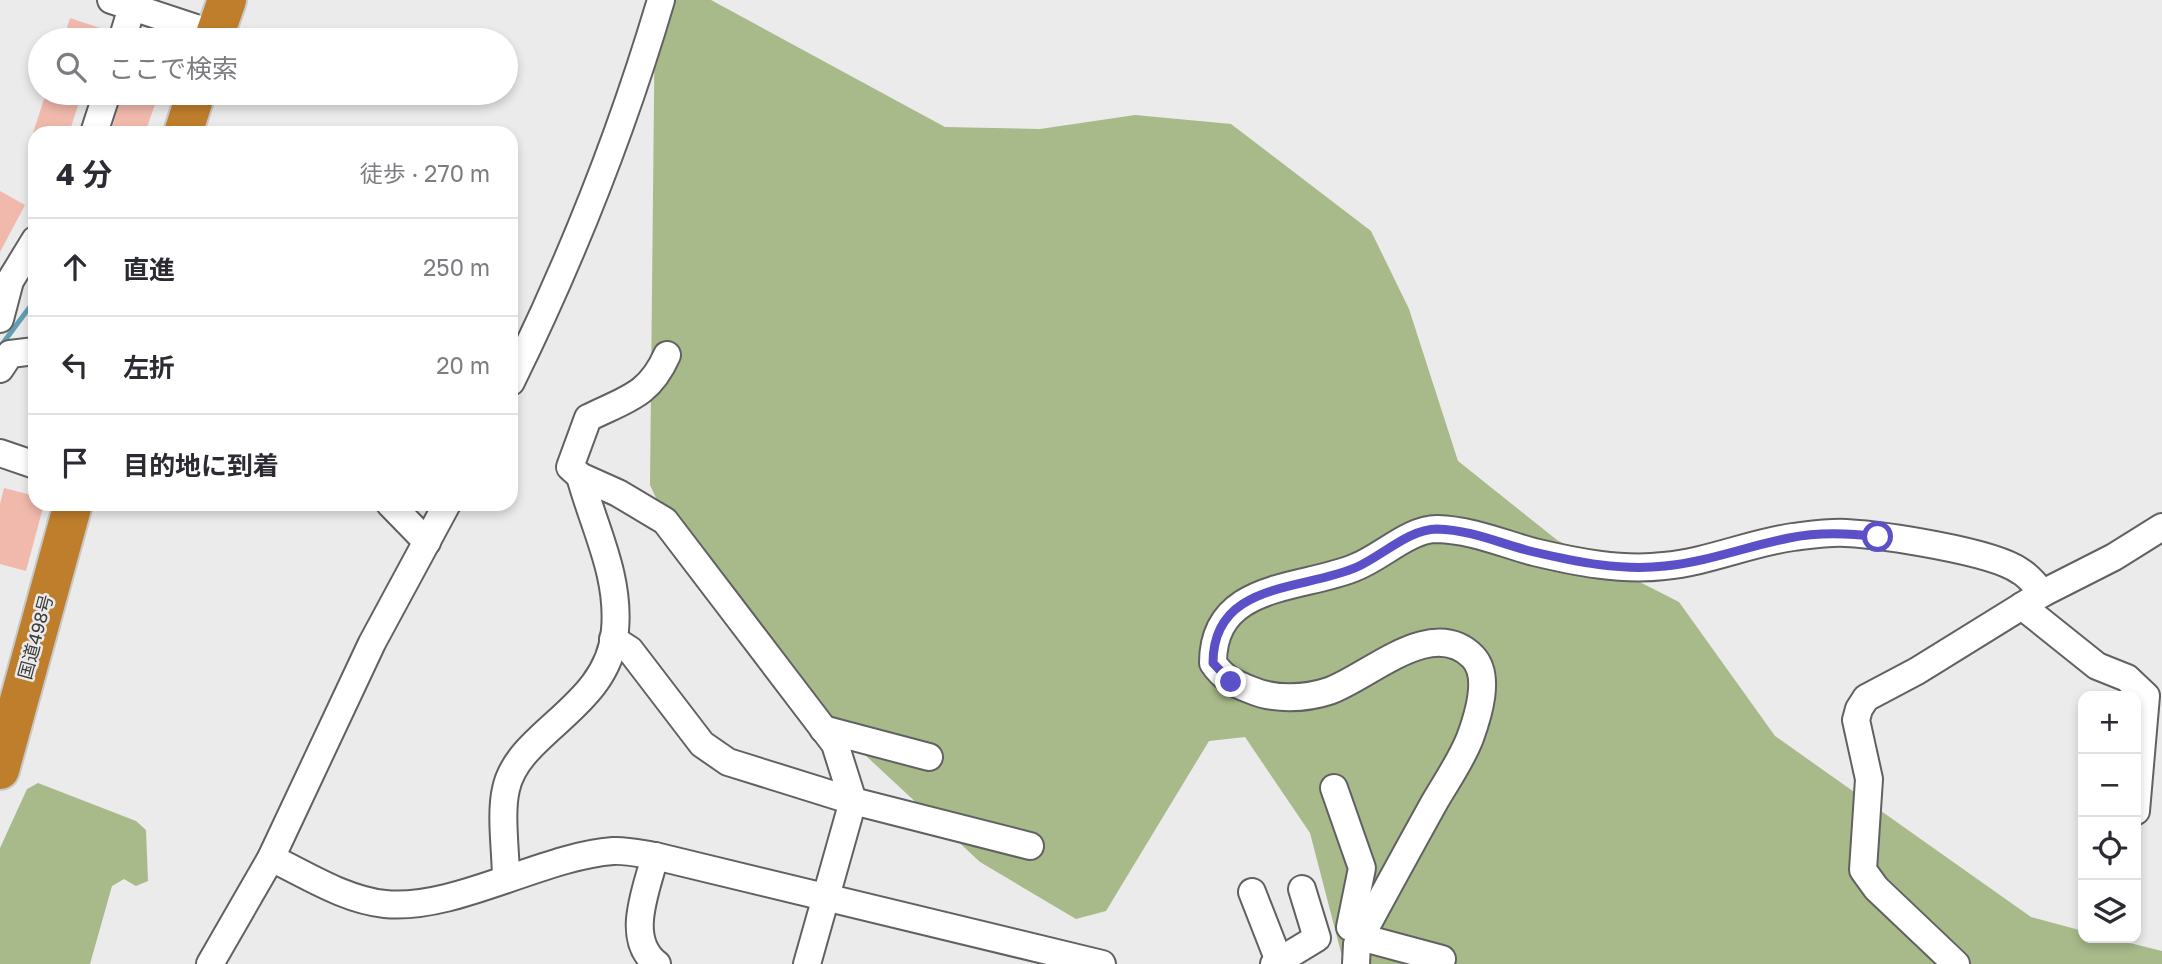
<!DOCTYPE html>
<html lang="ja">
<head>
<meta charset="utf-8">
<style>
	body { margin:0; font-family:"Golos Text","Noto Sans JP",sans-serif; background:#f2f2f3; color:#2b2b33 }
	.controls { position:absolute; right:21px; bottom:21px; display:grid; overflow:hidden; border-radius:14px; box-shadow:0 4px 10px #0003 }
	.controls button { width:63px; height:63px; display:grid; place-items:center; padding:0; border:0; border-bottom:2px solid #e1e1e2; background:#fff; color:#2b2b33; font:35px sans-serif }
	.stop { position:absolute; width:21px; height:21px; margin:-16px; border:5px solid #5c50c8; border-radius:50%; background:#fff }
	.stop.end { background:#5c50c8; border-color:#fff; box-shadow:0 2px 7px #0008 }
	.list { margin:0; padding:0; list-style:none }
	h2 { display:flex; justify-content:space-between; align-items:center; height:91px; margin:0; padding:0 28px; font-size:30px }
	h2 small { font-size:23px; font-weight:400; color:#7c7c81 }
	.list li { display:grid; grid-template-columns:46px 1fr auto; gap:21px; align-items:center; box-sizing:border-box; height:98px; padding:0 28px; border-top:2px solid #e1e1e2 }
	.list b { display:block; font-size:26px; white-space:nowrap }
	.list em { font-size:23px; font-style:normal; color:#7c7c81 }
	.icon { flex:none; width:38px; height:38px; fill:none; stroke:currentColor; stroke-width:2; stroke-linecap:round; stroke-linejoin:round }
	.map { position:relative; flex:none; width:2162px; height:964px; overflow:hidden }
	.search { position:absolute; background:#fff; box-shadow:0 4px 10px #0003; left:28px; top:28px; width:490px; height:77px; display:flex; align-items:center; gap:18px; box-sizing:border-box; padding:0 24px; border-radius:38px; color:#7c7c81; font-size:26px }
	.panel { position:absolute; background:#fff; box-shadow:0 4px 10px #0003; left:28px; top:126px; width:490px; height:385px; border-radius:21px }
	.map>svg:first-child { display:block }
	.forest { fill:#a8ba8a }
	.lines { fill:none; stroke-linecap:round; stroke-linejoin:round }
	.stream { stroke:#629fb3; stroke-width:5 }
	.building { fill:#f1b9ab }
	.minor-casing { stroke:#616162; stroke-width:30 }
	.highway-casing { stroke:#c8c8c8; stroke-width:42 }
	.minor { stroke:#fff; stroke-width:26 }
	.highway { stroke:#bf7e2c; stroke-width:38 }
	.route { stroke:#5c50c8; stroke-width:9 }
	.labels { text-anchor:middle; stroke-width:5; stroke-linejoin:round; paint-order:stroke }
	.street-label { font-size:18px; fill:#3b3b3c; stroke:#ebebec }
</style>
</head>
<body>
<div class="map">
<svg width="2162" height="964" viewBox="0 0 2162 964">
	<rect width="100%" height="100%" fill="#ebebec"/>
	<g class="forest">
		<polygon points="655,0 711,0 945,127 1040,129 1135,115 1231,124 1371,231 1409,309 1458,461 1557,540 1679,602 1775,736 2031,917 2083,931 2083,938 2110,938 2162,951 2162,964 1344,964 1310,833 1245,737 1209,741 1106,911 1076,919 980,862 835,727 683,557 650,485"/>
		<polygon points="38,783 136,821 146,830 148,881 136,886 124,879 112,886 90,964 0,964 0,848 27,789"/>
	</g>
	<g class="lines">
		<polyline class="stream" points="0,347 35,300"/>
	</g>
	<g class="building">
		<polygon points="70,18 103,29 99,40 63,40"/>
		<polygon points="46,93 82,93 69,133 33,133"/>
		<polygon points="122,93 159,93 145,133 111,133"/>
		<polygon points="0,191 25,205 0,252"/>
		<polygon points="4,488 35,496 35,504 44,504 26,571 0,564 0,504"/>
	</g>
	<g class="lines">
		<g class="minor-casing">
			<g id="minor">
				<polyline points="111,0 214,34"/>
				<polyline points="122,40 132,7"/>
				<polyline points="94,133 107,93"/>
				<polyline points="0,319 10,281 35,240"/>
				<polyline points="0,369 10,354 35,351"/>
				<path d="M511,382C572,258 622,132 661,0"/>
				<polyline points="0,453 35,465"/>
				<path d="M580,476L570,467L588,418C626,399 649,396 667,355"/>
				<polyline points="390,504 427,542"/>
				<polyline points="2022,606 2097,666 2127,678 2146,696 2136,811"/>
				<polyline points="613,639 630,650 702,744 728,762 853,801 1030,846"/>
				<polyline points="823,729 929,757"/>
				<polyline points="1334,788 1362,868 1350,927"/>
				<path d="M655,856C647,889 624,939 657,964"/>
				<path d="M271,858C307,875 345,900 385,904C454,911 543,856 613,851C626,850 642,854 655,856L1102,964"/>
				<path d="M506,879C506,853 500,814 506,789C518,731 609,708 615,630C620,575 594,528 580,476L618,493L665,521L835,744L853,801L807,964"/>
				<polyline points="1252,892 1279,961"/>
				<polyline points="1360,937 1442,959"/>
				<polyline points="210,964 271,858 372,643 447,504"/>
				<polyline points="1274,964 1317,938 1302,889"/>
				<path d="M1356,964L1357,944C1382,897 1408,850 1434,803C1446,782 1461,761 1470,738C1478,716 1491,676 1473,657C1432,615 1369,677 1329,691C1305,699 1274,700 1251,690C1235,684 1223,678 1213,663C1213,581 1303,590 1356,567C1382,557 1409,529 1437,529C1472,530 1501,543 1534,552C1576,562 1621,571 1664,566C1708,562 1750,543 1793,537C1810,535 1829,532 1846,533C1883,535 1992,551 2020,571C2029,576 2036,586 2043,593"/>
				<polyline points="1956,964 1876,888 1863,870 1869,779 1856,720 1859,709 1866,698 1917,671 2043,593 2114,557 2162,527"/>
			</g>
		</g>
		<g class="highway-casing">
			<g id="highway">
				<polyline points="213,40 227,0"/>
				<polyline points="183,133 196,93"/>
				<polyline points="0,770 73,504"/>
			</g>
		</g>
		<use href="#minor" class="minor"/>
		<use href="#highway" class="highway"/>
	</g>
	<g class="lines">
		<path class="route" d="M1231,682L1213,663C1213,581 1303,591 1357,567C1382,556 1409,529 1437,529C1472,530 1501,544 1534,552C1577,562 1621,571 1665,566C1707,562 1748,546 1789,538C1818,532 1849,533 1878,537"/>
	</g>
	<g class="labels">
		<g class="street-label">
			<text transform="translate(36 637) rotate(-75)" y="6">国道498号</text>
		</g>
	</g>
</svg>
<div class="controls">
<button>+</button>
<button>−</button>
<button><svg class="icon" aria-label="locate" viewBox="0 0 24 24"><circle cx="12" cy="12" r="6"/><path d="M12 2v4M12 18v4M2 12h4M18 12h4"/></svg></button>
<button><svg class="icon" aria-label="layers" viewBox="0 0 24 24"><path d="M12 4l9 5-9 5-9-5zM3 14l9 5 9-5"/></svg></button>
</div>
<div class="stop" style="left:1878px;top:537px"></div>
<div class="stop end" style="left:1231px;top:682px"></div>
<div class="search"><svg class="icon" aria-label="search" viewBox="0 0 24 24"><circle cx="10" cy="10" r="6"/><path d="M15 15l6 6"/></svg>ここで検索</div>
<section class="panel">
<h2>4 分<small>徒歩 · 270 m</small></h2>
<ul class="list">
<li><svg class="icon" aria-label="ahead" viewBox="0 0 24 24"><path d="M12 20V5M6 11l6-6 6 6"/></svg><div><b>直進</b></div><em>250 m</em></li>
<li><svg class="icon" aria-label="left" viewBox="0 0 24 24"><path d="M17 20v-9H6M10 6l-5 5 5 5"/></svg><div><b>左折</b></div><em>20 m</em></li>
<li><svg class="icon" aria-label="arrive" viewBox="0 0 24 24"><path d="M6 21V4h12l-3 4 3 4H6"/></svg><div><b>目的地に到着</b></div></li>
</ul>
</section>
</div>
</body>
</html>
